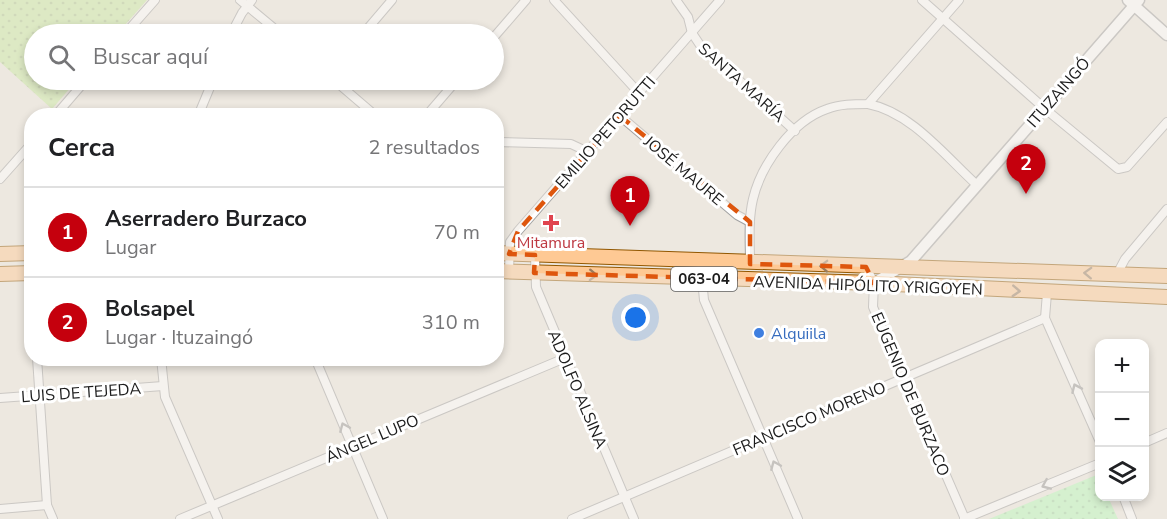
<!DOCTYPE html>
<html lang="es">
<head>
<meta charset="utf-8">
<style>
	body { margin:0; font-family:"Nunito Sans",sans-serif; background:#f2f2f2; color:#202124 }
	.controls { position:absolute; right:18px; bottom:18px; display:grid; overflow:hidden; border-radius:12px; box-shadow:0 3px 9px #0003 }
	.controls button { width:54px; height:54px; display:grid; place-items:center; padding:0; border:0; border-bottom:2px solid #e0e0e0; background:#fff; color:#202124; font:30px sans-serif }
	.you { position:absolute; left:636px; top:318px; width:21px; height:21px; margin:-15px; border:4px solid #fff; border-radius:50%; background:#1a73e8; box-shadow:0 0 0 9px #1a73e833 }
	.badge { display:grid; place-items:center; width:39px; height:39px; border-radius:50%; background:#c5000d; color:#fff; font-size:20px; font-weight:700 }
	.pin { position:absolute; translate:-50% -50px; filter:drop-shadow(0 2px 3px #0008) }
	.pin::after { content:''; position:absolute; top:32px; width:21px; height:18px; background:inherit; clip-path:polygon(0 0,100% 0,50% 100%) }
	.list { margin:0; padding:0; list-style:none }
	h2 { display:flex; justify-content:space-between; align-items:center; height:78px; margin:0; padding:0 24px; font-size:26px }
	h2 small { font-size:20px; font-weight:400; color:#757577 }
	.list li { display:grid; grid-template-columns:39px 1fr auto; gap:18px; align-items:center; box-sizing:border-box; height:90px; padding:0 24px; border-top:2px solid #e0e0e0 }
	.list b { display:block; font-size:22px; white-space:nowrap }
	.list p { margin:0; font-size:20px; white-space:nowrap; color:#757577 }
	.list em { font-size:20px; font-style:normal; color:#757577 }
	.icon { flex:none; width:33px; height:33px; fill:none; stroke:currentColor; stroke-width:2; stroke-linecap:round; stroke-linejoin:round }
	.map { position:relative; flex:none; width:1167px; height:519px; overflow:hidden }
	.search { position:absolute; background:#fff; box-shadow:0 3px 9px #0003; left:24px; top:24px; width:480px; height:66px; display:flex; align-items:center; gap:15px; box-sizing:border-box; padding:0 21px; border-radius:33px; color:#757577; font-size:22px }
	.panel { position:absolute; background:#fff; box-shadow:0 3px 9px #0003; left:24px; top:108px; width:480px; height:258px; border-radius:24px }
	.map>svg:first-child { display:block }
	.grass { fill:url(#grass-dots) }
	.park { fill:url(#park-dots) }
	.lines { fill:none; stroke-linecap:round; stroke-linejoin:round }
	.minor-casing { stroke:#a2a2a2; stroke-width:10 }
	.tertiary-casing { stroke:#a2a2a2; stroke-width:13 }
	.primary-casing { stroke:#915700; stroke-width:16 }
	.minor { stroke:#fff; stroke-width:8 }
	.tertiary { stroke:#fff; stroke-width:10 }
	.primary { stroke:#fec994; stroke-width:14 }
	.oneway { stroke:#987b5e }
	.oneway2 { stroke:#989898 }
	.marked { fill:none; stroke:#de560d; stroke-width:4.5; stroke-dasharray:12 8; stroke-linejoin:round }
	.health-dot { fill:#e0444e; stroke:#fff; stroke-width:2 }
	.shop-dot { fill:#3f7fe0; stroke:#fff; stroke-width:2 }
	.labels { text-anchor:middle; stroke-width:6; stroke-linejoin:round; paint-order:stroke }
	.shield { fill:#fff; stroke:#5f5f5f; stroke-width:1.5 }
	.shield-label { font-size:15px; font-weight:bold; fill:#1b1b1b }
	.street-label { font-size:16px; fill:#1b1b1b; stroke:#fff }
	.health-label { font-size:16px; fill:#be3a42; stroke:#fff }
	.shop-label { font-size:16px; fill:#366cbe; stroke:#fff; text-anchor:start }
</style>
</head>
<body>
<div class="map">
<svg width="1167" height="519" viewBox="0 0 1167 519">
	<defs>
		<pattern id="grass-dots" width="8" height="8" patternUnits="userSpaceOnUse" patternTransform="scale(1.5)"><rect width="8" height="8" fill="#caeaa3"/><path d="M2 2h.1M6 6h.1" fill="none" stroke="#adc88c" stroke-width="1.8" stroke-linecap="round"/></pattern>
		<pattern id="park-dots" width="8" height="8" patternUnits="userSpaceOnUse" patternTransform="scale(1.5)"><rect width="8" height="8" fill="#b9faba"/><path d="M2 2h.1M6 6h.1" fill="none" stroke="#9ed69f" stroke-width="1.8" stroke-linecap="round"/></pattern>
	</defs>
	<rect width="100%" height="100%" fill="#ede8e0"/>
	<polygon class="grass" points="0,0 147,0 117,34 34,34 34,80 77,80 52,109 0,62"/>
	<polygon class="park" points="1099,474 1100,496 1108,497 1118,519 989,519"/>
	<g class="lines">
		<g class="minor-casing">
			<g id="minor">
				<polyline points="240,0 281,34"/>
				<polyline points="554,0 639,93"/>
				<polyline points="676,0 688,17 692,33 700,45 795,131"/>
				<polyline points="922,0 1044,108 1118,169 1127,167 1167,122"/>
				<polyline points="125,34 155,0"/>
				<polyline points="231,34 242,13 252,0"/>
				<polyline points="363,34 392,0"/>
				<polyline points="494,37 526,0"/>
				<polyline points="334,80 376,116"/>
				<path d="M868,104C911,112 945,156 977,185"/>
				<polyline points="55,116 86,80"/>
				<polyline points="198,116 213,80"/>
				<polyline points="426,116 457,80"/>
				<polyline points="620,116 737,215 750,222"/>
				<polyline points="496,142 571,144 588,152"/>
				<polyline points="0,179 32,143"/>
				<polyline points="535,255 536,287 634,519"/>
				<path d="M750,264C750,242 748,220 753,199C761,165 792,121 827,109C840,104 854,104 868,104L959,0"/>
				<polyline points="866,267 874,283 873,307 965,519"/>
				<polyline points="509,272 510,242 518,231 720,0"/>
				<polyline points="30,273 32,292"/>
				<polyline points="1117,274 1125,259 1167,209"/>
				<polyline points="702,279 704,300 798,519"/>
				<polyline points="1047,293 1045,318 1100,442"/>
				<polyline points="37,358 47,505 53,519"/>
				<polyline points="161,358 165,397 218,519"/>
				<polyline points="315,358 383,519"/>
				<polyline points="0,398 163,386"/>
				<polyline points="1144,443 1167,433"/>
				<polyline points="1123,496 1132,519"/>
				<polyline points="0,509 47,505"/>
				<polyline points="180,519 565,358"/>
				<polyline points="572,519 1045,318"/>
				<polyline points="964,519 1100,463"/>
			</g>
		</g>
		<g class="tertiary-casing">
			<g id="tertiary">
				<polyline points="1128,0 1167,35"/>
				<polyline points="874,283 911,261 1139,0"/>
			</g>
		</g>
		<g class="primary-casing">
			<g id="primary">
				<polyline points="496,253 1167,276"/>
				<polyline points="0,254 32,253"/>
				<polyline points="496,271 874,283 1167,297"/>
				<polyline points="0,274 32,273"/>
			</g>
		</g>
		<use href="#minor" class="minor"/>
		<use href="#tertiary" class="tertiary"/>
		<use href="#primary" class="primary"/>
	</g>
	<defs><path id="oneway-chevron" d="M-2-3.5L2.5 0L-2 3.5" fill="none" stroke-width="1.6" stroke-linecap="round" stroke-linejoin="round" transform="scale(1.5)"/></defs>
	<g class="oneway">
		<use href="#oneway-chevron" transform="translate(824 266) rotate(-178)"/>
		<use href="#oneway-chevron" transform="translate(1088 273) rotate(-178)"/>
		<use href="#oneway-chevron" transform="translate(593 275) rotate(2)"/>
		<use href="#oneway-chevron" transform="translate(1016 291) rotate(3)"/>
	</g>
	<g class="oneway2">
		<use href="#oneway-chevron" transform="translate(1076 388) rotate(-114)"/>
		<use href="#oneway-chevron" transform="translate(344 427) rotate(-113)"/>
		<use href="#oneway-chevron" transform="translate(775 465) rotate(-113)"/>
		<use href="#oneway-chevron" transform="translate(1046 485) rotate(157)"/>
	</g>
	<path d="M0 0H1167V519H0ZM620,116L750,222V264L866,267L874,283L534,273L535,255L509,254L518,231Z" fill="#ede8e0" fill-opacity=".55" fill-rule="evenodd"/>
	<path class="marked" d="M620,116L750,222V264L866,267L874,283L534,273L535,255L509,254L518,231Z"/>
	<path class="health-dot" d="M548 214h6v6h6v6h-6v6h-6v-6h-6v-6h6z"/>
	<circle class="shop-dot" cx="759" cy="333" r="6"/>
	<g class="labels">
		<rect class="shield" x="671" y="267" width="66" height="24" rx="4.5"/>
		<g class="shield-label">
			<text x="704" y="284">063-04</text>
		</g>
		<g class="street-label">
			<text transform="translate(742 82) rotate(42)" y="6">SANTA MARÍA</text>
			<text transform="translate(1058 92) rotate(-49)" y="6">ITUZAINGÓ</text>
			<text transform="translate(605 132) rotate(-49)" y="6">EMILIO PETORUTTI</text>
			<text transform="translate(684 170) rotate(40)" y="6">JOSÉ MAURE</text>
			<text transform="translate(868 285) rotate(2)" y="6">AVENIDA HIPÓLITO YRIGOYEN</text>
			<text transform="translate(578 389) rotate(67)" y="6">ADOLFO ALSINA</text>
			<text transform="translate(81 392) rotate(-4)" y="6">LUIS DE TEJEDA</text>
			<text transform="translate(911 394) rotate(67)" y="6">EUGENIO DE BURZACO</text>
			<text transform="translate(809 418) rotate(-23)" y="6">FRANCISCO MORENO</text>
			<text transform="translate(372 438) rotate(-23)" y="6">ÁNGEL LUPO</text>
		</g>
		<g class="health-label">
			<text x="551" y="248">Mitamura</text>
		</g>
		<g class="shop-label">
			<text x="771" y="339">Alquiila</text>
		</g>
	</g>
</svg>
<div class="controls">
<button>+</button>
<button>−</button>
<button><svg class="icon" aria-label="layers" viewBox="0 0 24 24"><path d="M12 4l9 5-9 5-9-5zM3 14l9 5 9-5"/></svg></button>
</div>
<div class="you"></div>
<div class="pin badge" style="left:630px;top:226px">1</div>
<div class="pin badge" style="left:1026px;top:194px">2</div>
<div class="search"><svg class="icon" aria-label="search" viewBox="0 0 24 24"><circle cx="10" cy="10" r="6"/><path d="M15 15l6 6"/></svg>Buscar aquí</div>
<section class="panel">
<h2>Cerca<small>2 resultados</small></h2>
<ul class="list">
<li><span class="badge">1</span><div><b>Aserradero Burzaco</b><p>Lugar</p></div><em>70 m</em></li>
<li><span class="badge">2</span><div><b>Bolsapel</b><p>Lugar · Ituzaingó</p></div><em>310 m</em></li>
</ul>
</section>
</div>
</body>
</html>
